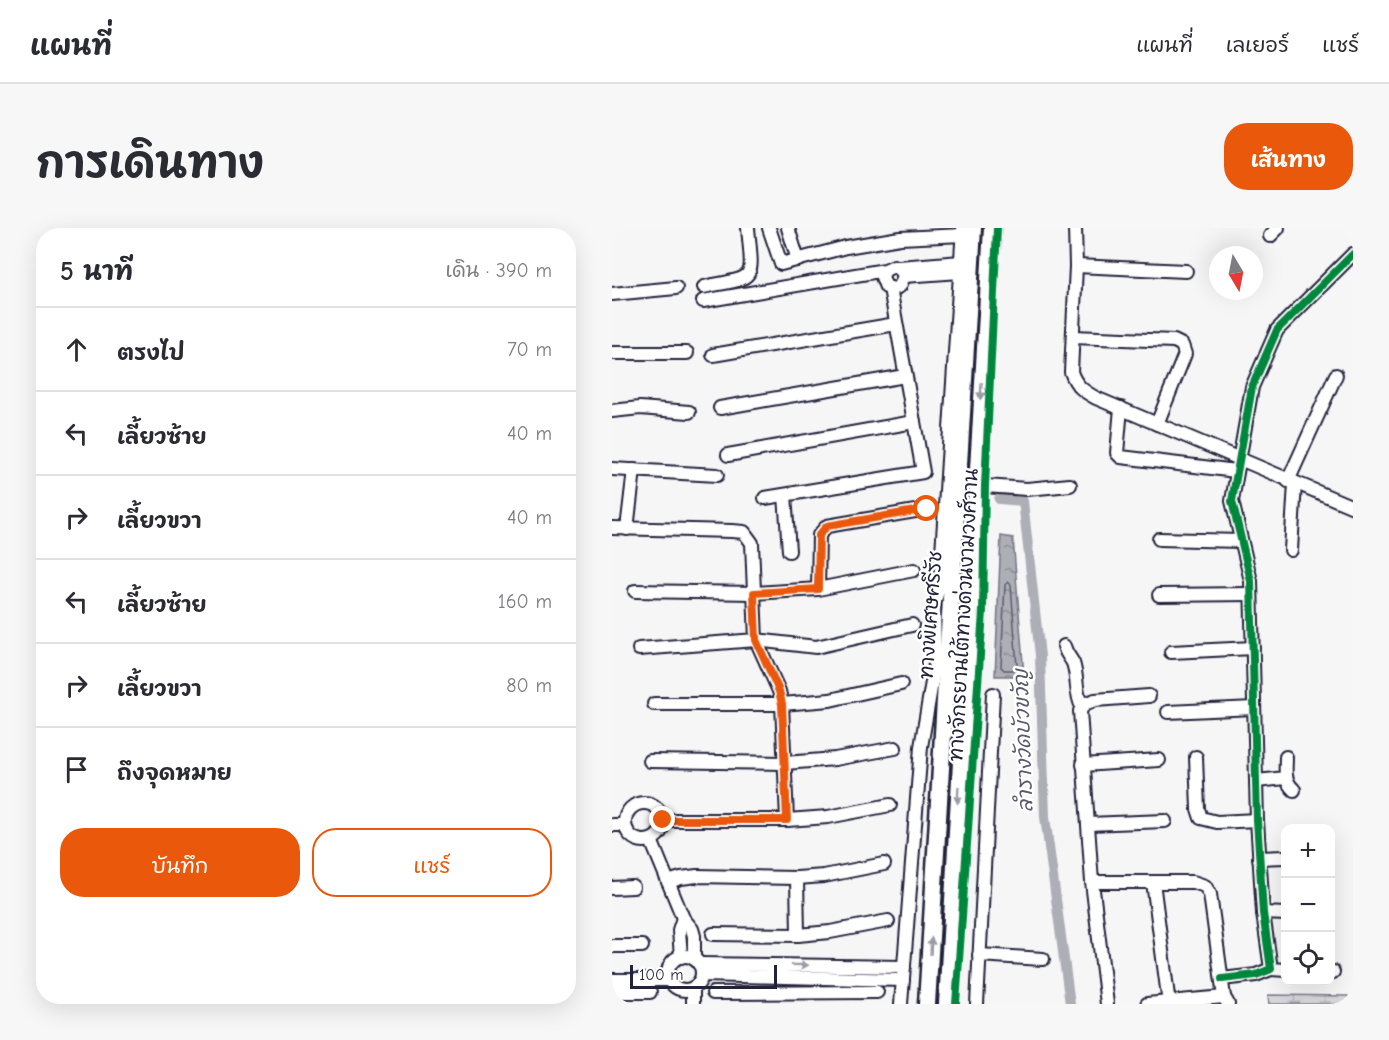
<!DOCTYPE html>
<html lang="th">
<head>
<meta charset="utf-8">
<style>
	body { margin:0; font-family:"Comic Neue","Playpen Sans Thai",sans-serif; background:#f7f7f7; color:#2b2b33 }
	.controls { position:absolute; right:18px; bottom:18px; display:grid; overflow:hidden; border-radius:12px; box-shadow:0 6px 24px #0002 }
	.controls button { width:54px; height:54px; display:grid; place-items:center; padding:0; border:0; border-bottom:2px solid #e1e1e2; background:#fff; color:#2b2b33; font:30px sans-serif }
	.compass { position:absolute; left:597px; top:18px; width:54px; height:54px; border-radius:50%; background:#fff; box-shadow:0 6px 24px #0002; rotate:170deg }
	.scale { position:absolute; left:18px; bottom:15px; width:147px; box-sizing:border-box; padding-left:6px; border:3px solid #22223b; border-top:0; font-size:16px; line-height:21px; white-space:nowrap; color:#22223b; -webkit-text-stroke:4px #fff; paint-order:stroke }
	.stop { position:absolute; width:18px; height:18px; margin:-14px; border:4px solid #ea580c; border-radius:50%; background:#fff }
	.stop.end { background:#ea580c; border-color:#fff; box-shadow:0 2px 6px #0008 }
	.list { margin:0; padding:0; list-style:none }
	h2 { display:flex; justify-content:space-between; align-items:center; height:78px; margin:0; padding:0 24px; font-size:26px }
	h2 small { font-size:20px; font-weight:400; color:#7c7c81 }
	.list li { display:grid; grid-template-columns:39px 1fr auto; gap:18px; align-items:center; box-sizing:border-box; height:84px; padding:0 24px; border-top:2px solid #e1e1e2 }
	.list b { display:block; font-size:22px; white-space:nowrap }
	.list em { font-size:20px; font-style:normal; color:#7c7c81 }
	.actions { display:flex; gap:12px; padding:18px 24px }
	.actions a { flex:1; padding:14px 0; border:2px solid #ea580c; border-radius:24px; text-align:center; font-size:21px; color:#ea580c }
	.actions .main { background:#ea580c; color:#fff }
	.icon { flex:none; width:33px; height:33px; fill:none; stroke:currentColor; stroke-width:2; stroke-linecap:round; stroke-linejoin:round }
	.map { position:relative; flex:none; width:741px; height:776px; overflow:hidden; border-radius:24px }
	header { display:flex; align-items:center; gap:36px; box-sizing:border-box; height:84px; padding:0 30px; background:#fff; border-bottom:2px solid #e1e1e2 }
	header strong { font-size:28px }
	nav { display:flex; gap:33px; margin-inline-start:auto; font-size:21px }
	.intro { display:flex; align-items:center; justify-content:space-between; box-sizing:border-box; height:144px; padding:0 36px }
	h1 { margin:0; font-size:42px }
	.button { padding:15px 27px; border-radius:24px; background:#ea580c; color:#fff; font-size:21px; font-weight:700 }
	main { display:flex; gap:36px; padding:0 36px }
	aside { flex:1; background:#fff; border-radius:24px; box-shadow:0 6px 24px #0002 }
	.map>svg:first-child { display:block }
	.wetland { fill:url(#wetland-marsh); stroke:#7c7c8b; stroke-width:1.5 }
	.water { fill:url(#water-ripples); stroke:#767685; stroke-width:1.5 }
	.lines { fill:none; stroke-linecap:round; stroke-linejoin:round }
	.shore { stroke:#5a5a6d; stroke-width:1.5 }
	.canal { stroke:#aeaeb7; stroke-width:10 }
	.minor-casing { stroke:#22223b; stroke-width:16 }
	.highway-casing { stroke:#22223b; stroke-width:21 }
	.minor { stroke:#fff; stroke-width:12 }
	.highway { stroke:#fff; stroke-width:16 }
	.cycleway-casing { stroke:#fff; stroke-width:11 }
	.cycleway { stroke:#00873e; stroke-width:8 }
	.oneway { fill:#9c9ca7 }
	.route { stroke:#ea580c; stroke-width:8 }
	.labels { text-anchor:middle; stroke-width:5; stroke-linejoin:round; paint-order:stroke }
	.street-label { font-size:20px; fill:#22223b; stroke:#fff }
	.water-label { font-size:21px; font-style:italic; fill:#5a5a6d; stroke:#fff }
</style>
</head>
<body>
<header>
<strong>แผนที่</strong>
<nav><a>แผนที่</a><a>เลเยอร์</a><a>แชร์</a></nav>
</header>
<div class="intro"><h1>การเดินทาง</h1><a class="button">เส้นทาง</a></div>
<main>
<aside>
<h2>5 นาที<small>เดิน · 390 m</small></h2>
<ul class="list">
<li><svg class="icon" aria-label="ahead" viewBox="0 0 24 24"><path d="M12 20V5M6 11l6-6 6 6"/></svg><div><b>ตรงไป</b></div><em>70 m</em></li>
<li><svg class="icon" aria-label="left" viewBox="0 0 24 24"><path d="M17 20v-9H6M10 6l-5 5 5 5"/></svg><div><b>เลี้ยวซ้าย</b></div><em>40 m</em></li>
<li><svg class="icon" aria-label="right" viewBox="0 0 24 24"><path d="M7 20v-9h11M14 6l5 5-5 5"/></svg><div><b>เลี้ยวขวา</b></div><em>40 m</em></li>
<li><svg class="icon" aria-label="left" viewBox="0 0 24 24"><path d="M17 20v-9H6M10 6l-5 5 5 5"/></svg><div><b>เลี้ยวซ้าย</b></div><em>160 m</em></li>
<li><svg class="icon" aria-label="right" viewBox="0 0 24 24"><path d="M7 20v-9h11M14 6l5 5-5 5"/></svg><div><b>เลี้ยวขวา</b></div><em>80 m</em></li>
<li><svg class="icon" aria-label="arrive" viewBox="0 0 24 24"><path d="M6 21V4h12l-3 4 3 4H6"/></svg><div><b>ถึงจุดหมาย</b></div></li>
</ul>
<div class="actions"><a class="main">บันทึก</a><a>แชร์</a></div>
</aside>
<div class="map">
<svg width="741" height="776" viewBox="0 0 741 776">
	<defs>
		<pattern id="wetland-marsh" width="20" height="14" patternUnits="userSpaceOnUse" patternTransform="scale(1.5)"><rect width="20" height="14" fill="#d7d7db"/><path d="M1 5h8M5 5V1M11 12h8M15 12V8" fill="none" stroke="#b8b8bd"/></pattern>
		<pattern id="water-ripples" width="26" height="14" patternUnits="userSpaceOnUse" patternTransform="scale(1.5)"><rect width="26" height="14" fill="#aeaeb7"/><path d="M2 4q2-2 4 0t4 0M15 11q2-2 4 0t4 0" fill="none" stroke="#8d8d96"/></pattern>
	</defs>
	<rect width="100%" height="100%" fill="#f6f6f7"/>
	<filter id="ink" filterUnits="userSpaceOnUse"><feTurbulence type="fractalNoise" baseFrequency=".0167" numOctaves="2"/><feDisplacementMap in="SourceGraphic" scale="12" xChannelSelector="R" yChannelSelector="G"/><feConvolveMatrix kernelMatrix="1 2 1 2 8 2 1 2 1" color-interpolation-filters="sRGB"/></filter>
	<g filter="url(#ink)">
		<polygon class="wetland" points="656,767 736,768 738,776 657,776"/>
		<polygon class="water" points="389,308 401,310 412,448 383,448"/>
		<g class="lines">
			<polygon class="shore" points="396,354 399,357 405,439 402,442 392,442 389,439 393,357"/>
			<polyline class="canal" points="387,271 411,273 428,428 433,589 458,776"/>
			<g class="minor-casing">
				<g id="minor">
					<polyline points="157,0 169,36 234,19 288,10 351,7"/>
					<polyline points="176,0 186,32"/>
					<path d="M463,0L464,38L459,144C464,158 471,163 484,170L741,279"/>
					<polyline points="658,8 666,0"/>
					<polyline points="464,38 574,43"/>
					<polyline points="287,39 349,34"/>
					<polyline points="292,48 348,44"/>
					<path d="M92,59C145,48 141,55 136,0"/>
					<polyline points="0,66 64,60"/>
					<polyline points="91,73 273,42 282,38 289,42 292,48 288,58 282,61 274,59 270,49 273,42"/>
					<polyline points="461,109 562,113 570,117 573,126 545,196"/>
					<polyline points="0,125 75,125"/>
					<polyline points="101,127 284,96"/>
					<polyline points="108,180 293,148"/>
					<polyline points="509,180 505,225 509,229 624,243"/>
					<polyline points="0,183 28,180 77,184"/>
					<polyline points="116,227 302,194"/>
					<polyline points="0,241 105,247"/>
					<polyline points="676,253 724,147"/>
					<polyline points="373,258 415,261 458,257"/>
					<polyline points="173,267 177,323"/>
					<polyline points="153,270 311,244 278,60"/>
					<polyline points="0,300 120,303 132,304 140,315 144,412 167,463 170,476 175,592"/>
					<polyline points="15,301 22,242"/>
					<polyline points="547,311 629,313"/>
					<polyline points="679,322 683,255"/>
					<polyline points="206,361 207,307 215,298 315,281"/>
					<polyline points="23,363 142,365 206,361 302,342"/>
					<polyline points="547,367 639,366"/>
					<path d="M452,418C454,426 458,429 461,435C466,449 463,465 470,479"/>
					<polyline points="27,421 144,412 204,419 300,397"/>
					<polyline points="559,424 641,420"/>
					<polyline points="42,476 170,476 218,472 289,456"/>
					<polyline points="556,484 642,480"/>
					<polyline points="584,529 586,581 589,590 605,594 645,592"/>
					<path d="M674,529C674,542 671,552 682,562"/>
					<polyline points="38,533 173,535 223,531 283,520"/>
					<polyline points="471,537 547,532"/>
					<polyline points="644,553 674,550"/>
					<circle cx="32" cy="594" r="19"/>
					<polyline points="51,592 175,592 216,589 278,577"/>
					<polyline points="476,596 553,593"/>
					<polyline points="0,597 12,597"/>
					<polyline points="39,612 71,690 80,701 82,708 82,731"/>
					<polyline points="647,630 674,629"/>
					<polyline points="185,650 186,707"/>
					<polyline points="56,654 69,650 85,648 185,650 212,648 272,636"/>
					<polyline points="480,654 581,654 593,658 598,666 612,769 616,776"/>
					<polyline points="541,654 557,776"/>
					<polyline points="0,660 21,659"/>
					<polyline points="651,685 674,686"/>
					<polyline points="101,706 186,707 218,704 276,693"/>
					<polyline points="0,718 30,718"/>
					<polyline points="367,727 431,731"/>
					<circle cx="73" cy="745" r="17"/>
					<polyline points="69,729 67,702 71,690"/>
					<polyline points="87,736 292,739"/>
					<polyline points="659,741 674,742"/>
					<polyline points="718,743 721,744"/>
					<polyline points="90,747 291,752"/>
					<polyline points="610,751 644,747 659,741 651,685 645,592 639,353 620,273 640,159 665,102 741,26"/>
					<polyline points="0,752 58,752"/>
					<polyline points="81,760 81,776"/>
					<polyline points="0,764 38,764"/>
					<polyline points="101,765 265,764"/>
					<polyline points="289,776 309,519 323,436 322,376 328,356 351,0"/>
					<polyline points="365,776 381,466"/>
					<polyline points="495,776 480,654 468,483 472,476 483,472 537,468"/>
					<polyline points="535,776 612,769"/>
				</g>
			</g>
			<g class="highway-casing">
				<g id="highway">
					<polyline points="315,776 361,0"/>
					<polyline points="335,776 380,0"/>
				</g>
			</g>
			<use href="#minor" class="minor"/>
			<use href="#highway" class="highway"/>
			<g class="cycleway-casing">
				<g id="cycleway">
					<polyline points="610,751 644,747 659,741 651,685 645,592 639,353 620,273 640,159 665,102 741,26"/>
					<polyline points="344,776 371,384 373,258 385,0"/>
				</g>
			</g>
			<use href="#cycleway" class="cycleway"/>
		</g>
		<defs><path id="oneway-solid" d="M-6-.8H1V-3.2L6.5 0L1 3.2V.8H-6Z" transform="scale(1.5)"/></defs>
		<g class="oneway">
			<use href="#oneway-solid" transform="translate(369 163) rotate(94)"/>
			<use href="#oneway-solid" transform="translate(346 567) rotate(93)"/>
			<use href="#oneway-solid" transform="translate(319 718) rotate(-87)"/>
			<use href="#oneway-solid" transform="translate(188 737) rotate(1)"/>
		</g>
	</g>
	<g class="lines" filter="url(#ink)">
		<polyline class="route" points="51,592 175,592 170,476 167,463 144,412 142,365 206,361 207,307 215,298 315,281"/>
	</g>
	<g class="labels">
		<g class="street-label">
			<text transform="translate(318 387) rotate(-86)" y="7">ทางพิเศษศรีรัช</text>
			<text transform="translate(351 387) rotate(-87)" y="7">ทางจักรยานใต้ทางด่วนงามวงศ์วาน</text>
		</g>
		<g class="water-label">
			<text transform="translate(411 513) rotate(-92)" y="7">ลำรางวัดบัวขวัญ</text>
		</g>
	</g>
</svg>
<div class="controls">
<button>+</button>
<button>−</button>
<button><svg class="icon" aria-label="locate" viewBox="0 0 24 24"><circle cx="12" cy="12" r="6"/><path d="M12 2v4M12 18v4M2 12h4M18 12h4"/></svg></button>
</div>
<svg class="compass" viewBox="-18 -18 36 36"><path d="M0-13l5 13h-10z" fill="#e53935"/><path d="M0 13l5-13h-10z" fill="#7c7c81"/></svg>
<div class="scale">100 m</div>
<div class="stop" style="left:315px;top:281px"></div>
<div class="stop end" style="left:51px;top:592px"></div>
</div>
</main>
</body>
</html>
